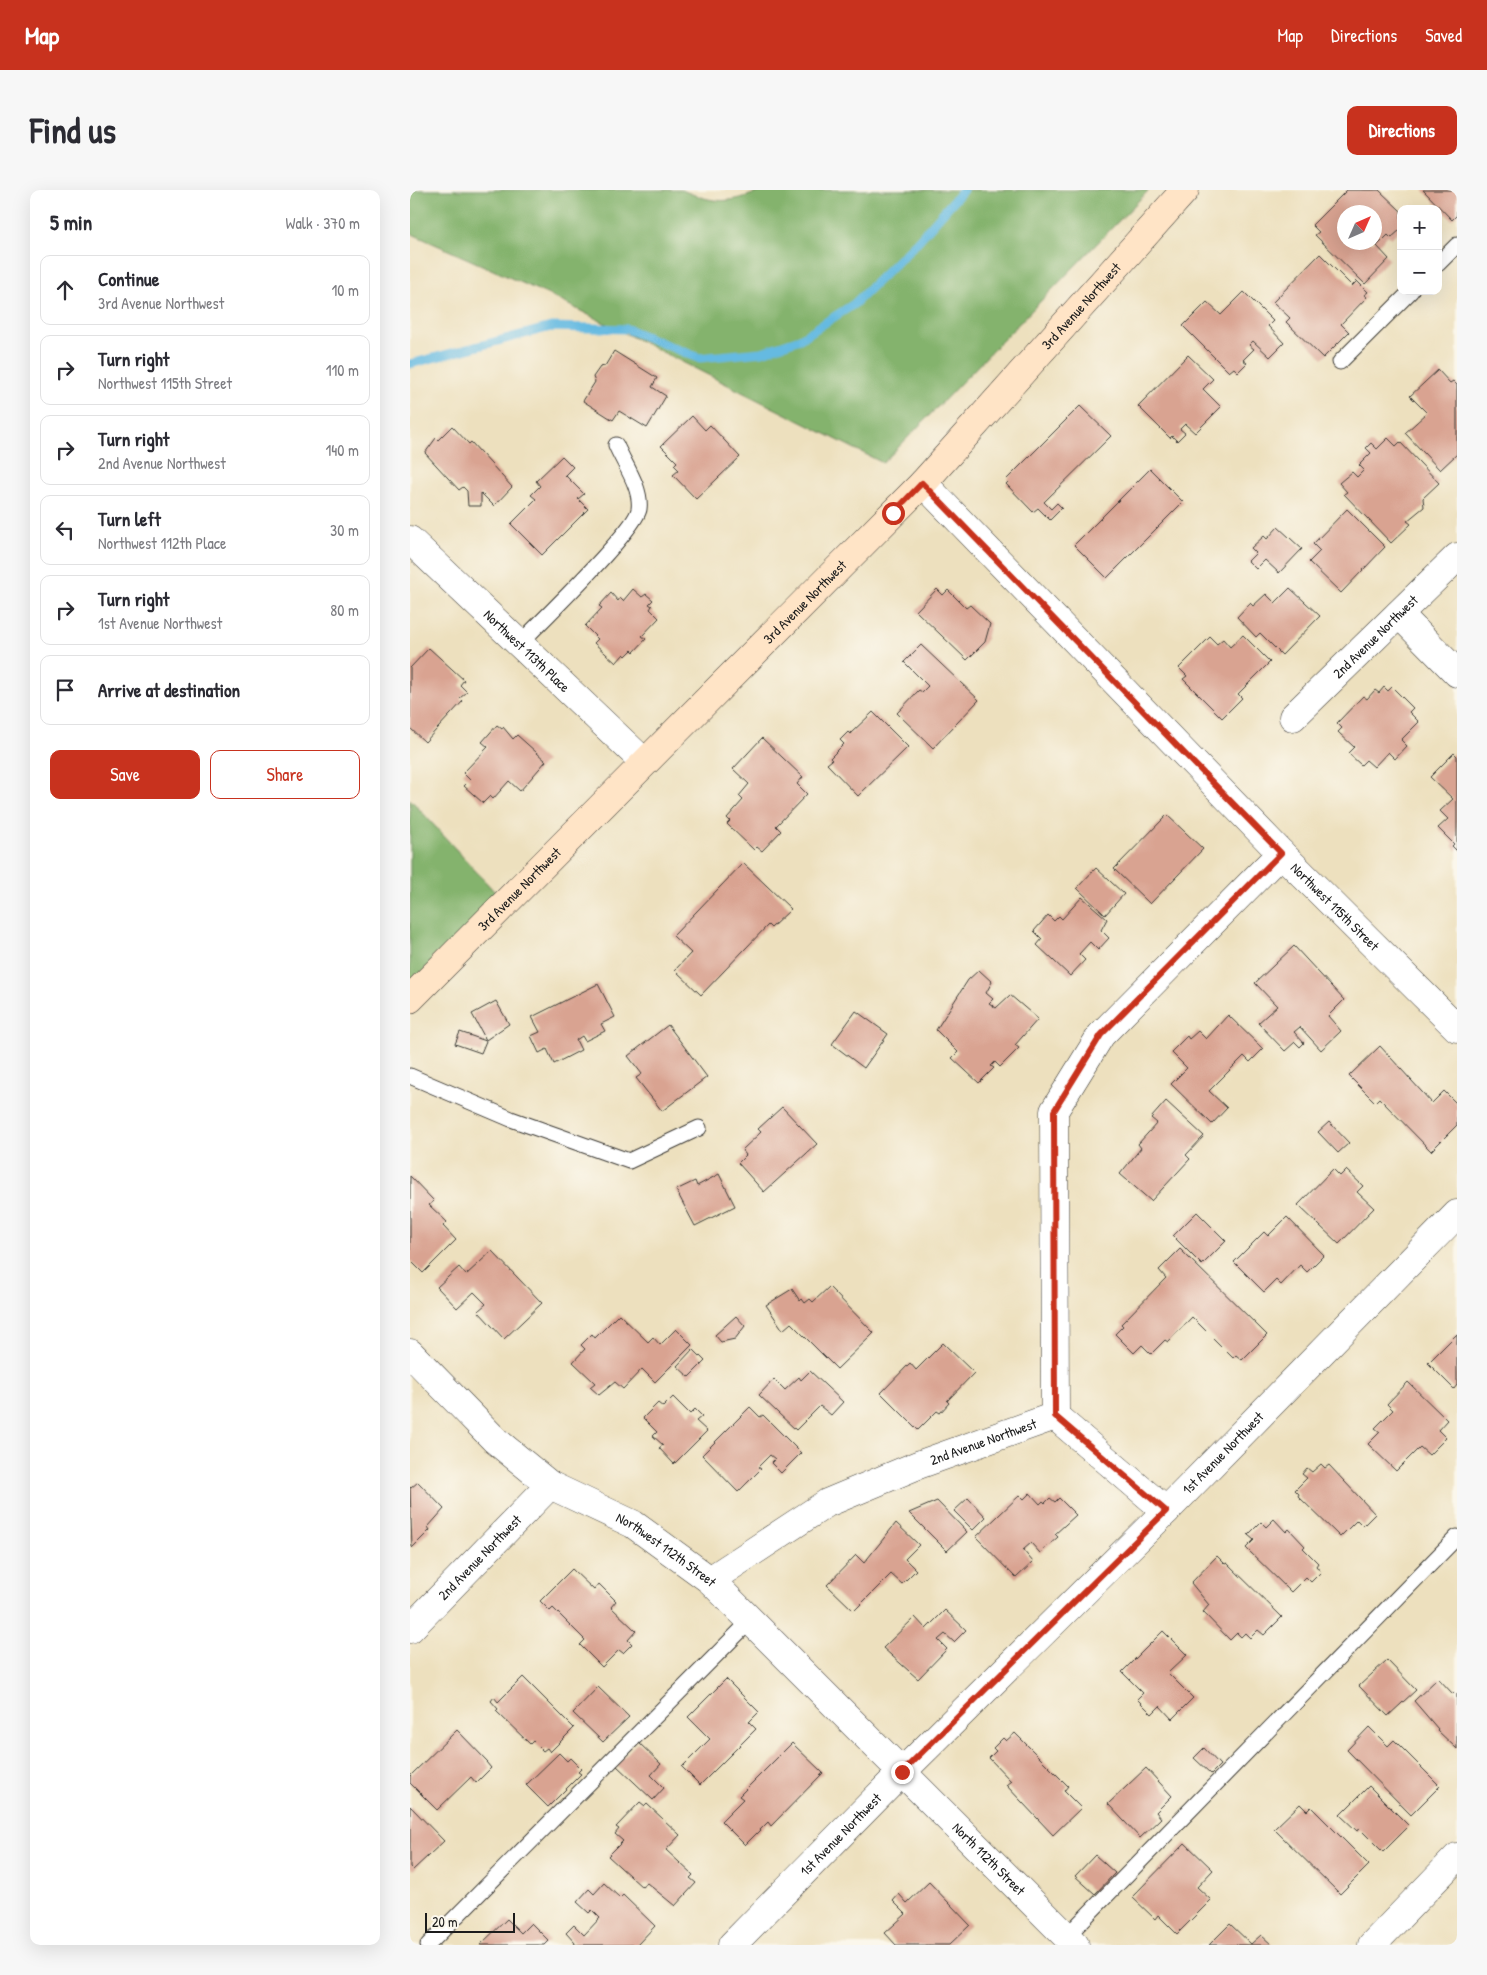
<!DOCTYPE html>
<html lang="en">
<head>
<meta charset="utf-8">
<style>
	body { margin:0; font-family:"Patrick Hand",sans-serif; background:#f7f7f7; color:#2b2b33 }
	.controls { position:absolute; right:15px; top:15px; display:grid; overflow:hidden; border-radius:10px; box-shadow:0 5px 20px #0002 }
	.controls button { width:45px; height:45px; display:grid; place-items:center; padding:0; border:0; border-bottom:1px solid #e1e1e2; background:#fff; color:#2b2b33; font:25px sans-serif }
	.compass { position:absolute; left:927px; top:15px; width:45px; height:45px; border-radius:50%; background:#fff; box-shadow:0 5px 20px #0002; rotate:45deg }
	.scale { position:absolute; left:15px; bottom:12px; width:90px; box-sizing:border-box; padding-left:5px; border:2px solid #1c1c1c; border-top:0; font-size:14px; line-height:18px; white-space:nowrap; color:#1c1c1c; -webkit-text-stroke:4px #fbf7ec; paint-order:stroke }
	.stop { position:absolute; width:15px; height:15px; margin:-11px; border:4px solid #c8321e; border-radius:50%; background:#fff }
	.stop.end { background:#c8321e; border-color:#fff; box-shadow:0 1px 5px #0008 }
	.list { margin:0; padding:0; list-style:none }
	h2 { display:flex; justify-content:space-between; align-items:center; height:65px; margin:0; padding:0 20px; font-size:21px }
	h2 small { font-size:16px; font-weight:400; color:#7c7c81 }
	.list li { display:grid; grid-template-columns:32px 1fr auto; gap:15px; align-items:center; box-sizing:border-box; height:70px; margin:0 10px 10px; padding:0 10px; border:1px solid #e1e1e2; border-radius:10px }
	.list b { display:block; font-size:19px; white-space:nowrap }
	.list p { margin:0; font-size:16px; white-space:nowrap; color:#7c7c81 }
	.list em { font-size:16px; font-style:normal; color:#7c7c81 }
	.actions { display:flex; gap:10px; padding:15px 20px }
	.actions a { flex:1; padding:11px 0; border:1px solid #c8321e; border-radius:10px; text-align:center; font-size:18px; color:#c8321e }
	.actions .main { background:#c8321e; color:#fff }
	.icon { flex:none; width:28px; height:28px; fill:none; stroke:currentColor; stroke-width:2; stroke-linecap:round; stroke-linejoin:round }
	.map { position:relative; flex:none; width:1047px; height:1755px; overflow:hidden; border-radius:10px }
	header { display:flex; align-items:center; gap:30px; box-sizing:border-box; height:70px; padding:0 25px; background:#c8321e; color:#fff }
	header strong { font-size:24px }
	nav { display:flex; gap:28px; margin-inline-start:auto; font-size:18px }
	.intro { display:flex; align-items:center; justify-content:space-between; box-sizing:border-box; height:120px; padding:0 30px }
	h1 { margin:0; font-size:35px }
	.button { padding:12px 22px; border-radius:10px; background:#c8321e; color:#fff; font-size:18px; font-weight:700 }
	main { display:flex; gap:30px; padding:0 30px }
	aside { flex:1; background:#fff; border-radius:10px; box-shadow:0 5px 20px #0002 }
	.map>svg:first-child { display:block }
	.forest { fill:#84b36d; stroke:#506844 }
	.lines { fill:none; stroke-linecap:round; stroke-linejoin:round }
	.stream { stroke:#65bae1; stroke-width:9 }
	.building { fill:#d9a391; fill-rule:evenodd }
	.lane-casing { stroke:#3b3934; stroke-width:17 }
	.street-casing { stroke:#3b3934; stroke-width:29 }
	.secondary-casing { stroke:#3b3934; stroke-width:29 }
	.lane { stroke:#fff; stroke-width:15 }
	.street { stroke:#fff; stroke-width:28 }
	.secondary { stroke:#ffe4c6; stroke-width:28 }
	.route { stroke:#c8321e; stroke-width:6 }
	.labels { text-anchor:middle; stroke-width:5; stroke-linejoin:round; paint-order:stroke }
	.street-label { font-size:14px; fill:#1c1c1c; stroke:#fbf7ec }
</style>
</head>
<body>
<header>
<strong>Map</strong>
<nav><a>Map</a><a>Directions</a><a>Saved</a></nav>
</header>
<div class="intro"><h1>Find us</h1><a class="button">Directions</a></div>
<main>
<aside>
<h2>5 min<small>Walk · 370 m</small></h2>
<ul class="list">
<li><svg class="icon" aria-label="ahead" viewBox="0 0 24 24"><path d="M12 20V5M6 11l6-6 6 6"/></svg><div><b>Continue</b><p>3rd Avenue Northwest</p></div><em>10 m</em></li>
<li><svg class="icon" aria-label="right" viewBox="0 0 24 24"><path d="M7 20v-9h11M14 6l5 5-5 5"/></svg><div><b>Turn right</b><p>Northwest 115th Street</p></div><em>110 m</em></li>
<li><svg class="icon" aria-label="right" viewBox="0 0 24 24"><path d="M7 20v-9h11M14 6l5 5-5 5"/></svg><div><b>Turn right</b><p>2nd Avenue Northwest</p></div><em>140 m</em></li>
<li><svg class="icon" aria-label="left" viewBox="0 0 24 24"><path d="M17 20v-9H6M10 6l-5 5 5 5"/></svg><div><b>Turn left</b><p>Northwest 112th Place</p></div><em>30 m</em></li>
<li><svg class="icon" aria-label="right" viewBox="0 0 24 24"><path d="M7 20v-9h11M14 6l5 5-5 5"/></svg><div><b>Turn right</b><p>1st Avenue Northwest</p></div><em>80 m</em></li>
<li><svg class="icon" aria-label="arrive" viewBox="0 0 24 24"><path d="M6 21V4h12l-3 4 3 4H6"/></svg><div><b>Arrive at destination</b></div></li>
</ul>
<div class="actions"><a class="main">Save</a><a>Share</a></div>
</aside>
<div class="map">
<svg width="1047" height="1755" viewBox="0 0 1047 1755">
	<rect width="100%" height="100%" fill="#fbf7ec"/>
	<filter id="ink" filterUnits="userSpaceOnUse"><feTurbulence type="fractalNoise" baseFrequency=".02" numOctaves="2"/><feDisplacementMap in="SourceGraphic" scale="10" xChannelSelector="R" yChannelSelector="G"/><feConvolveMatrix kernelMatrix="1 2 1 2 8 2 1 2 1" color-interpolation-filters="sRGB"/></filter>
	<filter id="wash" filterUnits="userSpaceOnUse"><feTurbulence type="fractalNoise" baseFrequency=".0096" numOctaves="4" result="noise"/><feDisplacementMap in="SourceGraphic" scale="20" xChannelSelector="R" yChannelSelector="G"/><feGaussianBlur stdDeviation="1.12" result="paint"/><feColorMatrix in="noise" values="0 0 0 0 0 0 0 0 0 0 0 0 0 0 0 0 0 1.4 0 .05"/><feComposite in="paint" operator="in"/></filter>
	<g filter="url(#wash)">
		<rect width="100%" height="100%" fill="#ede0be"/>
		<g class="forest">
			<path d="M0,0H272C307,15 319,13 354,0H739L473,273L139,105L0,43Z"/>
			<polygon points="0,609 95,713 0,809"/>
		</g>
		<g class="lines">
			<polyline class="stream" points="0,174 141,137 217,139 289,168 352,162 390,149 444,114 508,51 553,0"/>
		</g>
		<g id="blocks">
			<g class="building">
				<path d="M937,0H969L991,21V39L981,48L978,45L967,56L979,69L955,94L905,45L909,42L902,35ZM934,22H964V52H934Z"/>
				<polygon points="1013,0 1047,0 1047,25 1042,30"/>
				<polygon points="910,64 942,96 947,91 958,102 954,105 957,107 931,134 939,142 913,168 876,132 880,128 863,112"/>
				<polygon points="834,102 863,131 858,136 874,153 860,167 843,151 839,155 844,159 833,170 837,173 828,182 824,178 819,182 773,136 797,112 811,125"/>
				<polygon points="204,161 247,188 242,197 256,206 237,238 209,221 203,230 173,211 185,192 183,187 190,177 195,176"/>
				<polygon points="778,165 803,189 793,199 811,217 785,243 775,234 770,239 775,243 767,251 762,246 760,248 728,216"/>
				<polygon points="1028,180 1040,193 1043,191 1047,195 1047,264 1030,280 995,243 1017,223 1000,206"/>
				<polygon points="670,216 701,246 634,312 641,319 647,313 652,318 640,330 628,318 623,322 596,294 599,291 597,289"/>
				<polygon points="282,226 295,240 300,235 330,267 286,309 263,285 269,280 264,275 267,272 251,256"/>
				<polygon points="42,236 59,254 61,252 102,297 84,316 71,303 71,316 58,316 57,301 53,297 49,300 15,263 26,248 28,250"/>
				<polygon points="978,248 986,256 990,252 1029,293 1013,308 1014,317 997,331 1001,334 981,353 934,304 937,302 929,293 942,282 947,287 954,280 949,275 961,263 956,258 961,253 967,259"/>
				<polygon points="152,266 163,277 155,285 174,304 168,309 178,319 132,365 101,334 126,309 121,305 130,296 126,291"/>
				<polygon points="740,279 773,312 697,388 664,355"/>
				<polygon points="937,319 975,357 931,403 899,372 910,361 903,354"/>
				<polygon points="868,337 892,359 869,383 855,370 846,379 838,371 846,363 841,358 854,346 857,349"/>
				<polygon points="880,398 910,426 872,465 850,443 846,447 827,427 840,413 843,416 856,404 865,413"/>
				<polygon points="223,399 232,407 236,404 243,410 239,414 242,416 240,419 249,428 232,446 236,449 224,462 222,460 216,466 214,464 206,473 184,453 188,449 175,436 192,418 189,416 201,403 208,411 210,408 213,411"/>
				<polygon points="527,399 533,405 538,400 556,418 560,415 580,434 575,452 557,470 506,421"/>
				<polygon points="833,445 860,472 828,504 832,508 812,528 773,489 777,486 769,478 800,447 807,454 813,449 820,457"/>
				<polygon points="511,455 569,510 523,558 487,523 509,500 512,502 518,496 494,472"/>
				<polygon points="19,458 54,490 50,495 57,502 50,508 53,511 15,552 0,538 0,478"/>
				<polygon points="974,497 978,501 982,497 1003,518 999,522 1009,532 991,550 997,556 985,569 978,562 964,577 956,570 951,575 938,563 944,557 928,542 932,538 927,533 953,506 957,509 965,500 969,503"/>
				<polygon points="463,522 498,557 448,606 417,574 422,570 420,568 434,554 430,550 438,542 440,544"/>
				<polygon points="87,535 92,539 93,537 103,549 107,545 136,571 110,601 99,591 83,609 80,606 73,613 54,596 60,590 53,583 78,557 72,552"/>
				<polygon points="352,548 393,587 387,594 397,604 366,636 371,641 352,661 347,657 344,660 317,634 320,631 317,628 333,610 329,606 339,594 323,579"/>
				<polygon points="1044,563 1047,566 1047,661 1042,656 1044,654 1028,638 1038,629 1030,621 1043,609 1020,587"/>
				<polygon points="757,625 793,659 740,714 704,679"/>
				<polygon points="333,673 381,719 361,738 358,735 291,805 265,780 281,763 263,746"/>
				<polygon points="686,678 714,704 695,725 667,698"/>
				<polygon points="672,707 697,729 691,740 699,748 688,760 680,752 669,764 675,770 660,786 627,755 632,749 624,741 638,725 644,731 649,726 652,729"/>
				<polygon points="884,756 934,810 918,826 931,841 911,860 890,837 884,842 894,853 890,857 885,852 875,861 848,833 867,816 845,793"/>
				<polygon points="569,780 582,792 576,803 583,809 579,813 586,818 600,805 628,829 605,855 609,858 590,877 585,872 581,876 584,878 569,893 542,868 548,862 526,840 558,790"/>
				<polygon points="188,794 205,827 191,834 195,841 175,851 172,846 166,850 171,860 144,874 137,859 129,863 121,846 130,842 122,827"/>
				<polygon points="86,811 99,834 76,850 62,824"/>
				<polygon points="446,821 478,844 454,878 422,854"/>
				<polygon points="818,825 853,859 840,872 834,866 799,901 817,918 802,934 761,894 777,878 761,862 777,846 779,849 788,841 796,849"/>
				<polygon points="258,835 297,887 252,921 226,888 232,884 218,866"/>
				<polygon points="50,842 76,851 71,863 45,854"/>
				<polygon points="970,856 1022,913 1034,901 1047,914 1047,935 1021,961 969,908 965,912 939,886"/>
				<polygon points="756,911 794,946 776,965 780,969 741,1011 710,984 731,958 728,954 747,933 741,928"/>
				<polygon points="372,917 407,954 354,1002 328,973 336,965 332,960 351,942 348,939"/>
				<polygon points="919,932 939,953 928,963 908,942"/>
				<polygon points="923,979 930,986 936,980 953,996 947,1002 964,1018 929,1054 888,1015"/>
				<polygon points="309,984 325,1016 285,1036 266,1000 285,991 287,996"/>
				<polygon points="0,986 24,1011 19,1015 37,1032 33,1036 46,1050 13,1083 0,1070"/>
				<polygon points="787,1022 816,1051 792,1075 763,1046"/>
				<polygon points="877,1027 914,1065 897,1082 890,1075 871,1095 866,1090 854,1102 824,1072 854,1042 858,1046"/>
				<polygon points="770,1059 857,1145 832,1170 826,1165 823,1168 782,1127 758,1152 755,1150 741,1164 732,1155 724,1163 705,1144 713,1136 711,1134 756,1088 749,1080"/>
				<polygon points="82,1061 132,1113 94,1149 68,1121 76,1114 64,1102 47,1118 27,1097 49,1077 56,1085"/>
				<polygon points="419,1097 464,1143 427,1179 381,1133 373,1140 356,1115 382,1099 390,1111 392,1109 395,1113 400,1109 403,1112"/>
				<polygon points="209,1124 238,1152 243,1147 250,1155 266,1139 282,1155 245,1192 232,1179 213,1199 205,1192 189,1205 180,1197 185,1193 163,1172 175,1159 171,1155 182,1144 185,1148"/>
				<polygon points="326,1126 335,1136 325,1149 311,1152 305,1145"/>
				<polygon points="1047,1144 1047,1195 1044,1199 1018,1173"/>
				<polygon points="533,1153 564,1183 537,1211 539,1213 530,1223 527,1221 508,1240 471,1203 500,1173 506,1180"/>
				<polygon points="283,1159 295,1171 279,1187 267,1176"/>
				<polygon points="400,1181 433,1212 421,1225 410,1216 386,1240 349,1205 364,1189 375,1200 389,1187 391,1190"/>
				<polygon points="998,1192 1037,1230 1028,1240 1036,1248 1019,1265 1010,1257 986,1281 958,1254 970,1242 965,1238 983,1220 977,1214"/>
				<polygon points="263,1207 280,1224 285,1219 292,1226 286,1231 297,1241 264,1274 249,1258 253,1255 243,1246 247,1242 233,1228 248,1213 253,1217"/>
				<polygon points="340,1217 350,1227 353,1225 391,1263 371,1283 361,1273 365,1269 360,1265 348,1277 351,1279 328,1302 292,1265"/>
				<polygon points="911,1274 915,1278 919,1275 965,1324 953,1336 947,1330 930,1347 888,1306 889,1304 885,1300 897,1288 892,1284 897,1278 902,1282"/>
				<polygon points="8,1292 34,1319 18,1337 20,1340 2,1358 0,1297 1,1298"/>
				<polygon points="620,1303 630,1314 633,1311 635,1313 640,1308 645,1312 649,1308 666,1325 645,1344 648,1347 630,1363 621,1353 613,1360 623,1372 606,1388 566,1347 610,1305 614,1309"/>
				<polygon points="558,1308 576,1327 563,1340 544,1321"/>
				<polygon points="527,1311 557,1342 537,1361 499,1323"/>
				<polygon points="864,1329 876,1342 879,1339 895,1356 893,1358 908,1373 906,1376 911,1382 901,1392 896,1387 881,1402 836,1358 844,1350 838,1345 851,1332 856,1337"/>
				<polygon points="486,1333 509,1355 495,1369 506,1380 492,1394 481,1384 444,1421 417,1395 446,1365 454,1373"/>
				<polygon points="807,1366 815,1374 817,1373 872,1427 854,1445 848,1440 840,1448 835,1443 831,1447 827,1443 820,1450 793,1422 799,1415 781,1393"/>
				<polygon points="162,1379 184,1400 189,1394 206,1411 201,1417 226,1441 218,1450 222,1454 213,1463 209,1460 192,1477 170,1455 175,1450 143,1418 140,1421 130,1411"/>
				<polygon points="535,1420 556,1440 544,1452 535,1444 528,1450 537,1459 508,1489 473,1458 505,1427 516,1439"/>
				<polygon points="753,1441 777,1465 758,1483 783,1508 762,1529 750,1516 742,1524 727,1509 733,1503 712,1482"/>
				<polygon points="977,1470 1006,1500 978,1526 949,1496"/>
				<polygon points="113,1487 164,1538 140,1562 137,1558 133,1561 123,1551 120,1554 86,1521 88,1519 81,1511 84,1507 88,1512"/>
				<polygon points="1028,1488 1043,1504 1045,1502 1047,1504 1047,1559 1027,1540 1028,1539 1004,1511"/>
				<polygon points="316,1489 349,1522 339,1532 346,1539 290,1595 272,1577 300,1549 278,1527"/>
				<polygon points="188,1497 219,1527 193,1552 163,1523"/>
				<polygon points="959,1537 978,1556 984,1550 1030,1596 1001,1625 937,1560"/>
				<polygon points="47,1540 77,1571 76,1572 81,1578 66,1593 61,1587 27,1620 0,1593 0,1586"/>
				<polygon points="605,1543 658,1596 654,1601 671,1618 643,1645 596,1595 601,1591 579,1568 586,1561 583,1558 593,1548 596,1551"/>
				<polygon points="228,1552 251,1574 241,1585 254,1598 243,1610 206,1575"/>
				<polygon points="382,1553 413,1583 361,1636 358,1632 335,1655 311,1631 333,1609 329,1606"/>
				<polygon points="794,1558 810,1575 801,1584 784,1568"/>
				<polygon points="149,1563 157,1571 160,1568 171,1579 168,1582 171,1584 138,1617 116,1595"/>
				<polygon points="736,1578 762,1606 746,1622 751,1628 730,1648 698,1614"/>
				<polygon points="959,1596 999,1636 973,1662 950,1639 947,1641 930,1625"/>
				<polygon points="230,1612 235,1616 237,1614 270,1645 256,1660 283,1685 280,1688 286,1693 265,1716 237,1693 232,1697 198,1666 213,1651 205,1644 209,1639 206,1637"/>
				<polygon points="890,1614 897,1621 901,1617 959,1675 930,1704 864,1639"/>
				<polygon points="0,1616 34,1651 3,1680 0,1677"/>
				<polygon points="775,1653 803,1680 787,1697 801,1710 767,1744 748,1725 745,1729 722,1707"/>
				<polygon points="685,1665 705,1683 685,1704 665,1686"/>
				<polygon points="519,1692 560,1735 539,1755 486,1755 475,1743 496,1724 483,1711 489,1704 497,1713"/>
				<polygon points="194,1693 210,1708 213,1705 245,1736 227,1755 164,1755 165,1753 156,1743 164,1735 174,1745 190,1728 182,1720 179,1723 167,1712 179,1699 184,1704"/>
				<polygon points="97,1729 111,1743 121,1733 139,1751 135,1755 70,1755"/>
				<polygon points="820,1734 841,1754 851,1745 862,1755 799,1755"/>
			</g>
		</g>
	</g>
	<g filter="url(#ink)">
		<use href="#blocks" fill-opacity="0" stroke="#3b3934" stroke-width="1"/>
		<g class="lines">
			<g class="lane-casing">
				<g id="lane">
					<polyline points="1028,74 1047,55"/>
					<polyline points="930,172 1001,101"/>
					<path d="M110,453C129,434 227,338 229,319C232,298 214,274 206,255"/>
					<polyline points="0,886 101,929 219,971 289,938"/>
					<polyline points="653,1750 1047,1347"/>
					<polyline points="18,1755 341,1430"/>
				</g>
			</g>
			<g class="street-casing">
				<g id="street">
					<path id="s1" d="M513,293L871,663L1047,838"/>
					<path id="s2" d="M0,350L234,572"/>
					<polyline points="989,424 1047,483"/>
					<path id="s3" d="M883,527L1047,367"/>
					<path id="s4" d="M0,1163L85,1250L140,1295L223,1334L300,1390L665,1755"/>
					<polyline points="645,1226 644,921 691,845 871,663"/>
					<polyline points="645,1226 756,1321"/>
					<path id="s5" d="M300,1390L417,1313L508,1275L645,1226"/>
					<path id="s6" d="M0,1439L140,1295"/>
					<path id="s7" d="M322,1755L492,1582L756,1321L1047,1024"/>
					<polyline points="962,1755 1047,1667"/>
				</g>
			</g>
			<g class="secondary-casing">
				<g id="secondary">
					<path id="s8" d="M0,809L513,293L775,0"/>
				</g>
			</g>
			<use href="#lane" class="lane"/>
			<use href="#street" class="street"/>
			<use href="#secondary" class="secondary"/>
		</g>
	</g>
	<g class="lines" filter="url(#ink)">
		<polyline class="route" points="483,323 512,293 871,663 691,845 644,921 645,1226 756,1321 492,1582"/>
	</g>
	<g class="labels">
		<g class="street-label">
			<text dy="5" stroke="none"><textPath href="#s8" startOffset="965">3rd Avenue Northwest</textPath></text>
			<text dy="5" stroke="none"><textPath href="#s8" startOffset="560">3rd Avenue Northwest</textPath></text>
			<text dy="5" stroke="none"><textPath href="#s3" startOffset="115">2nd Avenue Northwest</textPath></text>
			<text dy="5" stroke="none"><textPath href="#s2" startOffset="161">Northwest 113th Place</textPath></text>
			<text dy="5" stroke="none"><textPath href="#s8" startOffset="155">3rd Avenue Northwest</textPath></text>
			<text dy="5" stroke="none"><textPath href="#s1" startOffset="591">Northwest 115th Street</textPath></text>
			<text dy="5" stroke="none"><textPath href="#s5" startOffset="308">2nd Avenue Northwest</textPath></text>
			<text dy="5" stroke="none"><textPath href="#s7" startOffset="695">1st Avenue Northwest</textPath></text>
			<text dy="5" stroke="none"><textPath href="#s4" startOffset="326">Northwest 112th Street</textPath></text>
			<text dy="5" stroke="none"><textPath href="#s6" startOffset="100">2nd Avenue Northwest</textPath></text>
			<text dy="5" stroke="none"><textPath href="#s7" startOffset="155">1st Avenue Northwest</textPath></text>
			<text dy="5" stroke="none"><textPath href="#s4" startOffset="774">North 112th Street</textPath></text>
		</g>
	</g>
</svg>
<div class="controls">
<button>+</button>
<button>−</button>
</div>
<svg class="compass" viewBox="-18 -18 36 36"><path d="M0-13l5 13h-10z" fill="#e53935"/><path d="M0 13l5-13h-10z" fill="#7c7c81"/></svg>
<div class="scale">20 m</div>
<div class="stop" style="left:483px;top:323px"></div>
<div class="stop end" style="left:492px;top:1582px"></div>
</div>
</main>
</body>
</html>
